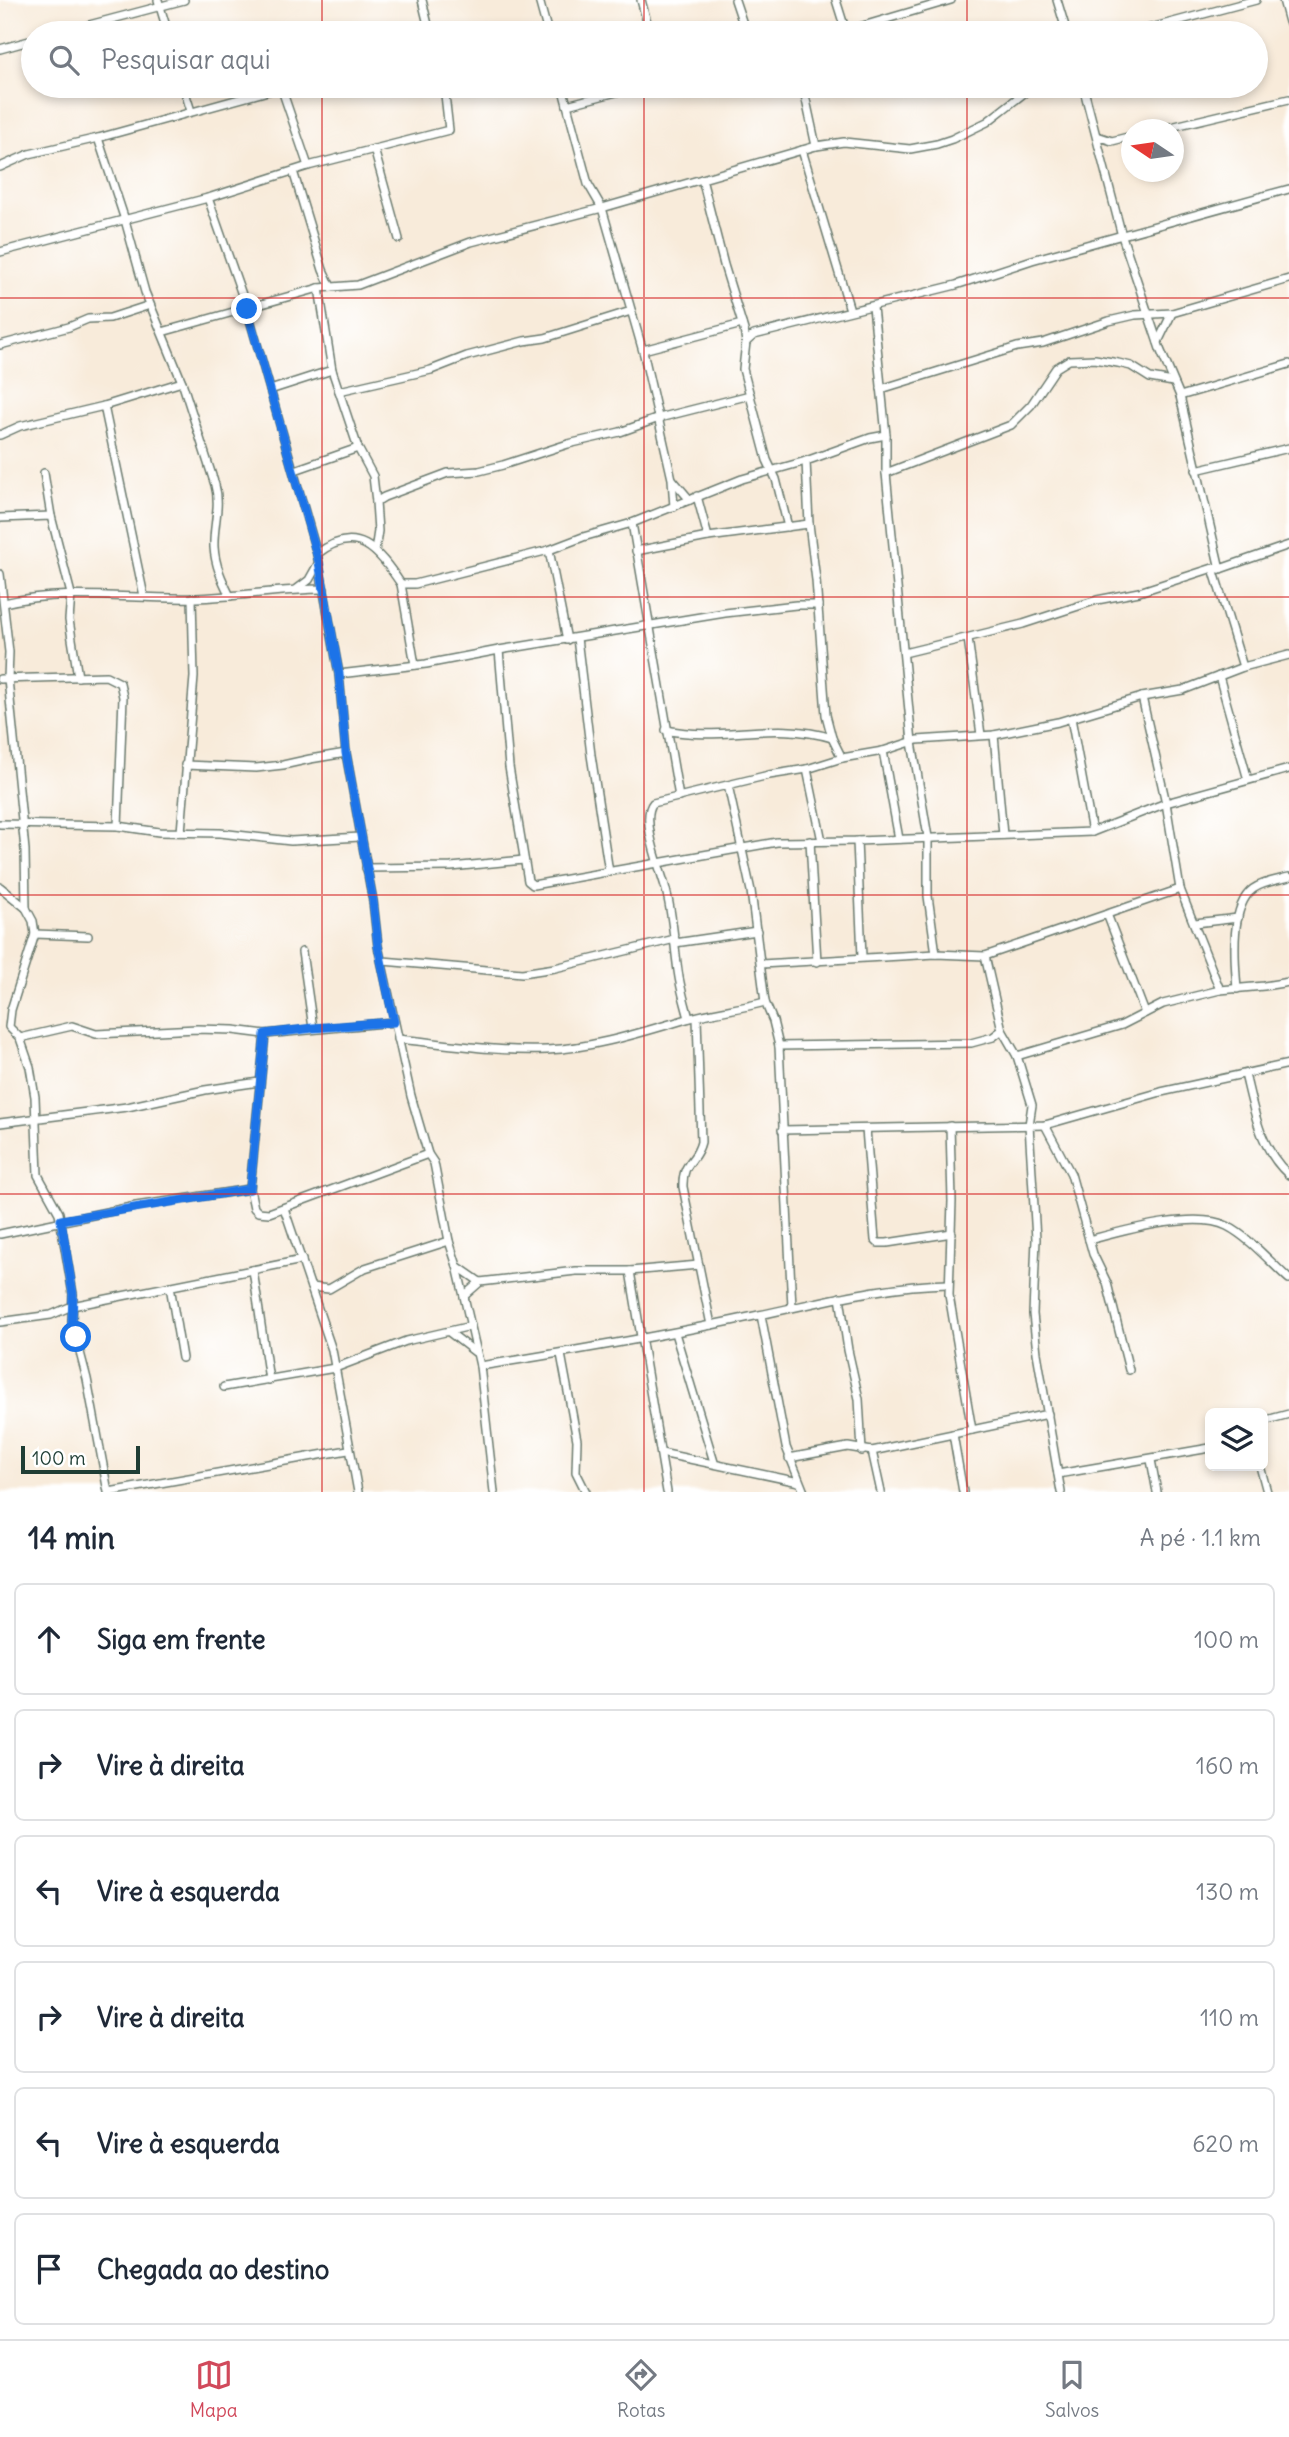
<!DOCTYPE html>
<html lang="pt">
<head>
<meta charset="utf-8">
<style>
	body { margin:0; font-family:Delius,sans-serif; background:#f6f6f7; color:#1f2937 }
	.controls { position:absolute; right:21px; bottom:21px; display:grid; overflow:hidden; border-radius:10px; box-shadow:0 4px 10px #0003 }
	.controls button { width:63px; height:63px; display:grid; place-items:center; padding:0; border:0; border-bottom:2px solid #e0e1e3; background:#fff; color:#1f2937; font:35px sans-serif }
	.compass { position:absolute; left:1121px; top:119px; width:63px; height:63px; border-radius:50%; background:#fff; box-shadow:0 4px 10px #0003; rotate:283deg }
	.scale { position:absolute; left:21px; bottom:18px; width:119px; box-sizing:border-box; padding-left:7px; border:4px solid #1f3d34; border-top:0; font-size:19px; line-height:24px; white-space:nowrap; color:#1f3d34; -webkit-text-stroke:5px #fff; paint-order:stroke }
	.stop { position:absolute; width:21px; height:21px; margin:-16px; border:5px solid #1a73e8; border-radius:50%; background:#fff }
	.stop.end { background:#1a73e8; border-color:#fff; box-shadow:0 2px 7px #0008 }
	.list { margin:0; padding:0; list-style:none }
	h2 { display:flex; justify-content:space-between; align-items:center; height:91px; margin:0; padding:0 28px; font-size:30px }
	h2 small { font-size:23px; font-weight:400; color:#747a83 }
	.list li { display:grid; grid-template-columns:46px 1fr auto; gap:21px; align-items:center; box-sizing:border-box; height:112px; margin:0 14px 14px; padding:0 14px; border:2px solid #e0e1e3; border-radius:10px }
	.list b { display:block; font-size:26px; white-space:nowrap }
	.list em { font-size:23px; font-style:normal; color:#747a83 }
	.icon { flex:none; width:38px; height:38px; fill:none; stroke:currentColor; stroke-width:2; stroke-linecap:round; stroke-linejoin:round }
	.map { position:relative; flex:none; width:1289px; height:1492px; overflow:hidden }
	.search { position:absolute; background:#fff; box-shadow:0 4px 10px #0003; left:21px; right:21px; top:21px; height:77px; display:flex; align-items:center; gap:18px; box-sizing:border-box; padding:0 24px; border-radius:38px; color:#747a83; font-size:26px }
	.sheet { height:847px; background:#fff }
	nav { display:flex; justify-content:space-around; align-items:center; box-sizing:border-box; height:98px; border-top:2px solid #e0e1e3; background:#fff; font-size:19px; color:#747a83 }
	nav a { display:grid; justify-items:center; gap:4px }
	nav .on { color:#d1495b }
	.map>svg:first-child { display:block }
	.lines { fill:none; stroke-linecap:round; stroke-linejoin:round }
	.minor-casing { stroke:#6b7a6e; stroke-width:10 }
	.minor { stroke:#fff; stroke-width:7 }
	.route { stroke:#1a73e8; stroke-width:9 }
	.grid { fill:none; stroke:#d62828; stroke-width:2; stroke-opacity:0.55 }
</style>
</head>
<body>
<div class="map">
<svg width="1289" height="1492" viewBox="0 0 1289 1492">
	<rect width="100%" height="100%" fill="#fff"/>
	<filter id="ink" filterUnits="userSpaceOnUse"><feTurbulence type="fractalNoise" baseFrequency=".0143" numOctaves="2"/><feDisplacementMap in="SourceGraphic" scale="14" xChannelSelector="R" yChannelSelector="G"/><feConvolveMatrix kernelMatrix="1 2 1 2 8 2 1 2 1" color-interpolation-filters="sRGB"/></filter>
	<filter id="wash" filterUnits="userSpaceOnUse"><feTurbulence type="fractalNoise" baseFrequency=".00686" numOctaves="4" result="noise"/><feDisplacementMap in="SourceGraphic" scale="28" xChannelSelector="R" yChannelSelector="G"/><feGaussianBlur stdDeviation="1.57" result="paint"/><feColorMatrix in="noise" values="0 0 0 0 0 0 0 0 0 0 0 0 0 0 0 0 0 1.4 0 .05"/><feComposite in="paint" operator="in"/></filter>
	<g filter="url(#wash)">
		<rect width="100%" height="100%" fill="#f8ebda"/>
	</g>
	<g filter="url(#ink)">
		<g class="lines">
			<g class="minor-casing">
				<g id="minor">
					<polyline points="158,0 168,33"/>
					<polyline points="422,0 430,33"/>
					<polyline points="539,0 548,33"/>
					<polyline points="641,0 650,33"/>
					<polyline points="735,0 746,33"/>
					<polyline points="836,0 846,32"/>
					<polyline points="1057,0 1067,33"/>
					<polyline points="1283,0 1289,22"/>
					<polyline points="59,33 184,0"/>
					<polyline points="839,33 951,0"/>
					<polyline points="1132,33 1256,0"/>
					<polyline points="0,49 33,40"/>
					<polyline points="183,86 191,111"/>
					<polyline points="562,86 588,184 602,208 644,355 672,479 674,507"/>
					<polyline points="803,86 816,146"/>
					<polyline points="1083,86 1122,236 1160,349 1180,396 1220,569"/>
					<polyline points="281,87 308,166"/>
					<polyline points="567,105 639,86"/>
					<polyline points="1158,130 1289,99"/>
					<polyline points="1097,136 1112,141 1132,136"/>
					<path d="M98,138L125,220L145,292L182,382L215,485C221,506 213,526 214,547C215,565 222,580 230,596"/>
					<polyline points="374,149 399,239"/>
					<polyline points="802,150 850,310"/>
					<polyline points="0,167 29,154 98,138 286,86"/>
					<polyline points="293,171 323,270 331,287"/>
					<polyline points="702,179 724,265 744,330 746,342 743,369 767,460 776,479 788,527"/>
					<polyline points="208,198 247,309 317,554 339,674 346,753 373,901 378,946 411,1096 428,1154 434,1163 449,1241 457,1266 480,1366 494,1492"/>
					<polyline points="0,252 208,198 308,166 449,130 444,86"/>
					<polyline points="319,288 332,370 358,448 373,476 376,502 384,497 448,473 479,471 503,465 568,444 620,432 659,418 750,395"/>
					<polyline points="873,307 886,435 886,473 912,742 928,837 928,896 936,954"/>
					<polyline points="162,332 319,288 358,285 471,242 602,208 816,146 844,142 910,149 937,144 952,139 987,122 1033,86"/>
					<polyline points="746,342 754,335 956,285 1032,260 1289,189"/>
					<polyline points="1158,342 1172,313"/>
					<polyline points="0,345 69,327 88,319 110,318 150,305"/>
					<polyline points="643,350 742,324"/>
					<polyline points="881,389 1017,347 1043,343 1109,321 1135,315 1172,313 1289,279"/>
					<polyline points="270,390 332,370"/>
					<polyline points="339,391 431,370 467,356 524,341 545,338 631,311"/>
					<polyline points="1180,396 1289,364"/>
					<polyline points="104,406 144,596"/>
					<polyline points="0,435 20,426 104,406 182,382"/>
					<polyline points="806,461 809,524 816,580 826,715 832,738 842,758"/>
					<polyline points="295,470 358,448"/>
					<polyline points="1196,470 1289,448"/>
					<polyline points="44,473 51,516"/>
					<polyline points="886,473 1011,425 1031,405 1056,368 1069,360 1095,359 1118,363 1131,366 1150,378 1173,382"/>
					<polyline points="673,480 690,500"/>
					<polyline points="697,496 708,537"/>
					<polyline points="0,518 51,516 71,594 69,620 78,677"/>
					<polyline points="632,523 679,797"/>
					<polyline points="549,550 567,640"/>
					<polyline points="375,551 378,531 376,502"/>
					<polyline points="636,551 708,537 809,524"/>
					<path d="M317,554C357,523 378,550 401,584"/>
					<polyline points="1213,568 1243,667"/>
					<polyline points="0,574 9,652 8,679 25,850 26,908 33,921 35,934 11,1010 9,1027 20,1038 30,1067 35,1097 38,1175 59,1213 73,1294 72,1322 87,1379 108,1492"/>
					<polyline points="297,589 309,580 318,564"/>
					<path d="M4,603C68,588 131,600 196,598C238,597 281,589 324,589"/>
					<polyline points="577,638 591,755 609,872"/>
					<polyline points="968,638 981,735"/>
					<polyline points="499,650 509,767 528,881 533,885 777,842 857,841 1092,832 1166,803 1289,769"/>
					<polyline points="904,653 1023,624 1097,600 1139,592 1213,568 1220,569 1289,545"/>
					<polyline points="415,665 401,584 415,584 549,550 583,537 632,523 742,479 806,461 870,438 886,435"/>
					<polyline points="339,674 426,664 499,650 725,613 796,605 818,605"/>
					<polyline points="1219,676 1248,780"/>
					<polyline points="0,679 106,676 120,683 123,697 118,826"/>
					<polyline points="1142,697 1166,803 1180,889 1220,990"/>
					<polyline points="1071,718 1092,832"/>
					<path d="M666,730C723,742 774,720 832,738"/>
					<polyline points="994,735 1003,835"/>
					<polyline points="883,751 899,839"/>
					<polyline points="185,765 256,768 283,765 310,759 346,753"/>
					<polyline points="807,769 822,841"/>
					<polyline points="728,785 751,891 765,1002 773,1021 779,1046 792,1307"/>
					<polyline points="0,824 118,826 159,832 220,833 291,841 360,837"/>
					<polyline points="181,832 194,677 192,598"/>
					<polyline points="810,841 817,962"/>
					<polyline points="857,841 862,957"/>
					<polyline points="366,868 451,867 524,860"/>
					<polyline points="0,887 26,908"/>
					<polyline points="1107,914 1145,1013"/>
					<polyline points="1195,923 1238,918"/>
					<polyline points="35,934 88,936"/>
					<polyline points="675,943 757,931"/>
					<polyline points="302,952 313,1028"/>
					<polyline points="985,956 1002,1030 1017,1056 1032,1105 1029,1125 1036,1239 1033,1314 1037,1353 1061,1492"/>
					<polyline points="383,961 522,973 555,968 675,939"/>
					<polyline points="761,964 936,954 985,956 1180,889"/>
					<path d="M1237,989C1235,963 1229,907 1253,889C1262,882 1278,880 1289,877"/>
					<path d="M689,1018C685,1003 680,987 678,971C674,943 673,914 665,886C660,868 640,818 653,803L769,775L807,769L842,758L883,751L917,740L994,735L1058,722L1142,697L1183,690L1243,667L1289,655"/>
					<path d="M697,1018L701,1142C696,1163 682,1161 683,1187L711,1325"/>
					<polyline points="265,1034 250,1189 254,1208 258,1212 269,1213 428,1154"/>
					<polyline points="20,1038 72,1026 96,1034 197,1029 233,1030 265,1034 394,1022"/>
					<path d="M398,1039C448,1044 497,1052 547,1050C594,1048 642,1032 687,1019C711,1012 739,1009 765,1002"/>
					<polyline points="779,1046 971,1043 993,1037 1002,1030"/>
					<polyline points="1017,1056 1122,1025 1163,1004 1220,990 1264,986 1289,982"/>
					<path d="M1245,1074C1254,1111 1260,1149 1289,1175"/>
					<polyline points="0,1123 127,1107 205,1090 259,1082"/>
					<polyline points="1045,1125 1071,1174 1093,1254 1107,1283 1129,1370"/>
					<polyline points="950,1126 952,1201 949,1295 972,1430"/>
					<polyline points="866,1129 875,1240 878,1243 887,1243 952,1233"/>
					<polyline points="782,1130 1045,1125 1161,1092 1289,1064"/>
					<polyline points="284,1208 332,1350 358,1492"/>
					<polyline points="0,1234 136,1206 250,1189"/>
					<path d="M1089,1240C1123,1231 1195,1210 1227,1226C1250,1238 1270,1262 1289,1279"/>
					<polyline points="457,1266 480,1282"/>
					<polyline points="253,1270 269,1380"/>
					<polyline points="630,1271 667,1492"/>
					<polyline points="170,1286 182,1358"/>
					<polyline points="311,1287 329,1289 365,1268 449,1241"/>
					<polyline points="464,1296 480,1282 576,1271 630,1271 699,1265"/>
					<polyline points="840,1297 848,1350 859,1399 862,1451"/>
					<polyline points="761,1315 786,1447 804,1492"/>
					<polyline points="0,1322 51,1315 72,1306 302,1260"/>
					<polyline points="449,1332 475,1352"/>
					<polyline points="675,1333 714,1462"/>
					<polyline points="561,1354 577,1440 576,1472 586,1492"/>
					<path d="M480,1366C574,1351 667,1335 759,1315C822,1302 883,1285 948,1284"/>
					<polyline points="224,1387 335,1368 406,1341 471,1326"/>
					<polyline points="1263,1421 1289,1414"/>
					<polyline points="953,1434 963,1492"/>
					<polyline points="872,1451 881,1492"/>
					<polyline points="661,1453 799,1482"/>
					<polyline points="789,1458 848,1447 872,1451 1048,1414"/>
					<polyline points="1151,1460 1157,1492"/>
					<polyline points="1260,1466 1267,1492"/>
					<polyline points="1058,1474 1210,1448"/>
					<polyline points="109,1492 348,1450"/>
				</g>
			</g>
			<use href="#minor" class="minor"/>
		</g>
	</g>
	<g class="lines" filter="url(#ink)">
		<polyline class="route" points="76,1337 72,1322 73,1294 61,1220 250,1189 265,1034 313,1028 394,1022 378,946 373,901 346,753 339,674 319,562 247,309"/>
	</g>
	<path class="grid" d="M322,0V33M644,0V33M967,0V33M322,86V1492M644,86V1492M967,86V1492M0,298H1289M0,597H1289M0,895H1289M0,1194H1289"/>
</svg>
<div class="controls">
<button><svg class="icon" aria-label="layers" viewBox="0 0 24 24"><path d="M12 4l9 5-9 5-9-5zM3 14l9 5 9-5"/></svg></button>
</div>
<svg class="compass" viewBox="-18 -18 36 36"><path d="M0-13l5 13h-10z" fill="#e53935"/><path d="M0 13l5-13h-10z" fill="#747a83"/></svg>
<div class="scale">100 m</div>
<div class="stop" style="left:76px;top:1337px"></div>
<div class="stop end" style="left:247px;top:309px"></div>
<div class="search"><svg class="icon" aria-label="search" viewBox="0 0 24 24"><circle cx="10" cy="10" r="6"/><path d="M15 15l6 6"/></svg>Pesquisar aqui</div>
</div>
<section class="sheet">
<h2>14 min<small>A pé · 1.1 km</small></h2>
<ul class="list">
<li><svg class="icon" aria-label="ahead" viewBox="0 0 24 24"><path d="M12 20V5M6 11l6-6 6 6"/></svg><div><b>Siga em frente</b></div><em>100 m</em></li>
<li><svg class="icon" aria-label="right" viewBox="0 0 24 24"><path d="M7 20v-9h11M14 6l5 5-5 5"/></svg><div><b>Vire à direita</b></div><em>160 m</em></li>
<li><svg class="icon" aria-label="left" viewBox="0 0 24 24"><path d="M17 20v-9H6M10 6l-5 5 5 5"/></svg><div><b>Vire à esquerda</b></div><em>130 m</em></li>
<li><svg class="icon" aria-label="right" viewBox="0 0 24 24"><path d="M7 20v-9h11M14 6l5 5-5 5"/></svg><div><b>Vire à direita</b></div><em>110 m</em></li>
<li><svg class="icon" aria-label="left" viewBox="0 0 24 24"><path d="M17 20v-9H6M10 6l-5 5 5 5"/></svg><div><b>Vire à esquerda</b></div><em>620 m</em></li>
<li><svg class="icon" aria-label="arrive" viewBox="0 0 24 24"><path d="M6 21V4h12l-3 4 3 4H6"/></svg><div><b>Chegada ao destino</b></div></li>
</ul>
</section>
<nav>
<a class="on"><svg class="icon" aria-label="map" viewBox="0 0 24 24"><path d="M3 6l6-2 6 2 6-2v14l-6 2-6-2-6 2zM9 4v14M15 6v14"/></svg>Mapa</a>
<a><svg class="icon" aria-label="directions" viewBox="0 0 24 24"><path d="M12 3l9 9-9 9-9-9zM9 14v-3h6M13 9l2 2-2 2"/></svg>Rotas</a>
<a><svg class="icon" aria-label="saved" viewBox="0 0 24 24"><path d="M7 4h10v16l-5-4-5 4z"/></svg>Salvos</a>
</nav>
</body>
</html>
